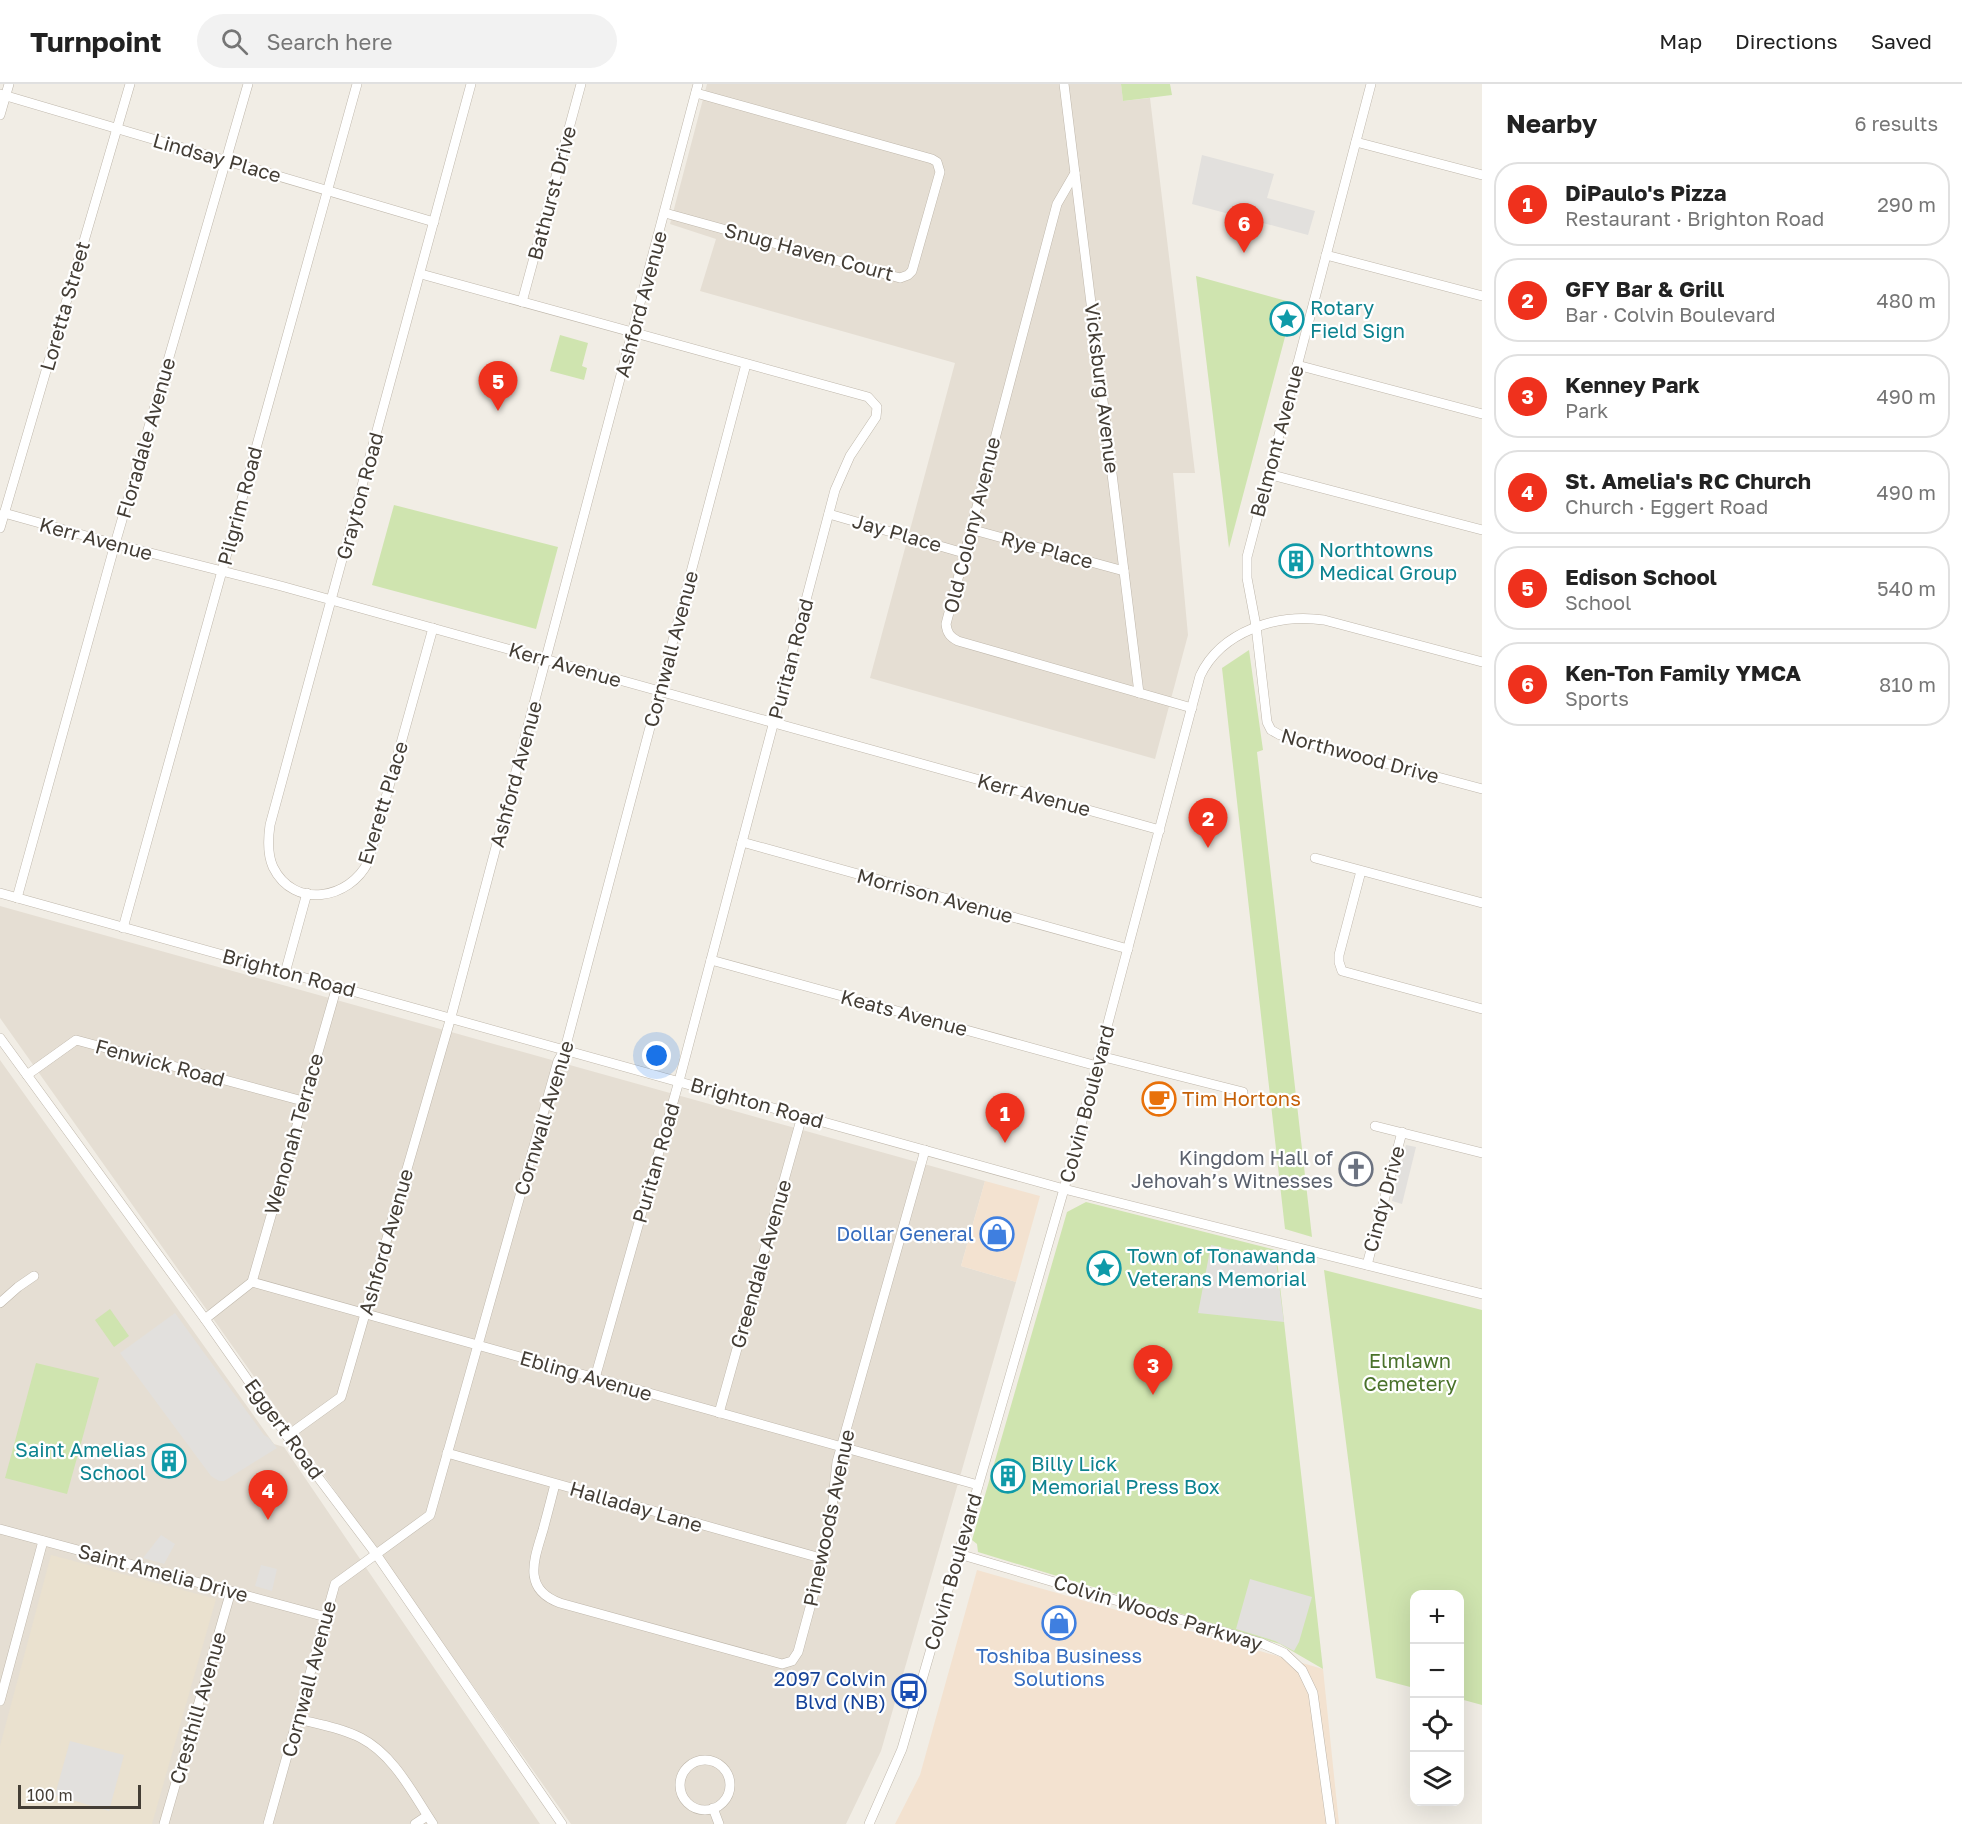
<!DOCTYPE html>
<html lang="en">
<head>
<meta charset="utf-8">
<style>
	body { margin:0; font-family:"Golos Text",sans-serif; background:#f2f2f2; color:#222 }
	.controls { position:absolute; right:18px; bottom:18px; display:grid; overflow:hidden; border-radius:12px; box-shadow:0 6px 24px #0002 }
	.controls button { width:54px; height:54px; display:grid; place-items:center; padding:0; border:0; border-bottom:2px solid #e0e0e0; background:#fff; color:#222; font:30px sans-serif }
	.scale { position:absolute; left:18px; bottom:15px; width:123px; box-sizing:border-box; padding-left:6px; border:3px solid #433d35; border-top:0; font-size:16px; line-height:21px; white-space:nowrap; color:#433d35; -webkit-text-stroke:4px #fff; paint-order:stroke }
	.you { position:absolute; left:657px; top:972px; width:21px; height:21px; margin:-15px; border:4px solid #fff; border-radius:50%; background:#1a73e8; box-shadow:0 0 0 9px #1a73e833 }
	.badge { display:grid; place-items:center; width:39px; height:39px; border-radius:50%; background:#ef311d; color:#fff; font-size:20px; font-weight:700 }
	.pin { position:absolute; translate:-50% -50px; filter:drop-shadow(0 2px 3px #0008) }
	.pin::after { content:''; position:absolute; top:32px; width:21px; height:18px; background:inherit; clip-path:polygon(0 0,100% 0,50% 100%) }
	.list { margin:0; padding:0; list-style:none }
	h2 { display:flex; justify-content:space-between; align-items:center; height:78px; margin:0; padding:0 24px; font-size:26px }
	h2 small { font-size:20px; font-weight:400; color:#767676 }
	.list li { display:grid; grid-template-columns:39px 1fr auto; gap:18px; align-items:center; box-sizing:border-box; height:84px; margin:0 12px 12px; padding:0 12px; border:2px solid #e0e0e0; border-radius:24px }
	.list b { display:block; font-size:22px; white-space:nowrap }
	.list p { margin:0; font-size:20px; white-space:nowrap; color:#767676 }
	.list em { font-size:20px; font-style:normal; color:#767676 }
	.icon { flex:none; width:33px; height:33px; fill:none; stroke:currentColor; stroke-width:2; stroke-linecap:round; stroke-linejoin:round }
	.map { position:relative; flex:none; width:1482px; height:1740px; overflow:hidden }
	header { display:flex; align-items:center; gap:36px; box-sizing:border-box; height:84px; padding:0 30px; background:#fff; border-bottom:2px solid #e0e0e0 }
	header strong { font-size:28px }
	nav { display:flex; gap:33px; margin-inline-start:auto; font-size:21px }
	.search { width:420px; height:54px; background:#f2f2f2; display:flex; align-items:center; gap:15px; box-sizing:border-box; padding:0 21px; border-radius:33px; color:#767676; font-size:22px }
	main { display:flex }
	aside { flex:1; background:#fff }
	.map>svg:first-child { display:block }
	.residential { fill:#e5ded3 }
	.commercial { fill:#f3e2d0 }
	.education { fill:#eae1cf }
	.green { fill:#cfe4af }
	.parking { fill:#e2e0dd }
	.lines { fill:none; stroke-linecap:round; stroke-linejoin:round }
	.minor-casing { stroke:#bfb7ab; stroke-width:10 }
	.minor { stroke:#fff; stroke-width:9 }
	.labels { text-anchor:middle; stroke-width:4.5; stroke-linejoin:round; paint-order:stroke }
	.street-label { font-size:20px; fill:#433d35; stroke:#fff }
	.culture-label { font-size:20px; fill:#0d838f; stroke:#fff; text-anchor:start }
	.food-label { font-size:20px; fill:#c56008; stroke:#fff; text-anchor:start }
	.worship-label { font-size:20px; fill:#5b616d; stroke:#fff; text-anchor:end }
	.shop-label { font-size:20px; fill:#366cbe; stroke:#fff; text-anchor:end }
	.park-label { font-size:20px; fill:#4a722b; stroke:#fff }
	.transit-label { font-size:20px; fill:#164399; stroke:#fff; text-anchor:end }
</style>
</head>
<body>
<header>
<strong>Turnpoint</strong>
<div class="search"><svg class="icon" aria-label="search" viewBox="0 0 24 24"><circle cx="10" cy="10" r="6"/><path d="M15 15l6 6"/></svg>Search here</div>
<nav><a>Map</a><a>Directions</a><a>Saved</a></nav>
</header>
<main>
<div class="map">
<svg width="1482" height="1740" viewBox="0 0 1482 1740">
	<rect width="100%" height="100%" fill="#f1ede5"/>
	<g class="residential">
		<polygon points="707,0 1121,0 1123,17 1150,14 1195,389 1173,389 1188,551 1155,675 870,594 955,279 700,207 716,155 670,140"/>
		<polygon points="0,822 985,1097 961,1182 1016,1198 881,1667 846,1740 571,1740 0,934"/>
		<polygon points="0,976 274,1360 284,1363 540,1740 0,1740"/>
	</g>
	<g class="commercial">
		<polygon points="985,1097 1040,1112 1016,1198 961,1182"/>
		<polygon points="977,1486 1323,1585 1339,1740 895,1740 920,1691"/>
	</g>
	<polygon class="education" points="51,1471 216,1515 152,1740 0,1740 0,1662"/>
	<g class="green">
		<polygon points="1121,0 1170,0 1172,11 1123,17"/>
		<polygon points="1196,192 1294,219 1229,464"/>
		<polygon points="560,251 588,259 582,282 587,284 584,296 550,287"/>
		<polygon points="394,421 558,463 536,545 372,501"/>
		<polygon points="1249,566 1263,666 1257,668 1312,1153 1285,1145 1222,584"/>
		<polygon points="1086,1118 1276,1166 1323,1585 1280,1560 978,1468 977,1460 972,1456 1067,1128"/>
		<polygon points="1324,1186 1482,1226 1482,1621 1460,1615 1460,1510 1414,1510 1414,1604 1376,1594"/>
		<polygon points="110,1225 129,1252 114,1263 95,1236"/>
		<polygon points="36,1279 99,1294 67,1410 5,1394"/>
	</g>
	<g class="parking">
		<polygon points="1202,71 1274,90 1267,114 1315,127 1308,151 1192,120"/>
		<polygon points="1406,1061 1416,1063 1402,1120 1392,1117"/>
		<polygon points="1211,1161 1276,1177 1284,1238 1198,1229"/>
		<polygon points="175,1229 264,1351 269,1354 277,1364 224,1397 219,1397 211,1392 120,1269"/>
		<polygon points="161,1451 175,1460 164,1480 143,1474"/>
		<polygon points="261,1481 277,1485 272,1507 255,1502"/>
		<polygon points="1250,1495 1312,1513 1299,1558 1294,1567 1275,1557 1236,1545"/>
		<polygon points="70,1657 124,1671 109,1727 55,1711"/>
	</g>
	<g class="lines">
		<g class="minor-casing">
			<g id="minor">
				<polyline points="1064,0 1139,609"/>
				<polyline points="1371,0 1247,473 1247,494 1256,542 1267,638 1271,646 1280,651 1482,705"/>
				<polyline points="0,10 434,138"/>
				<polyline points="0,31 9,0"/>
				<polyline points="1356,58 1482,91"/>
				<path d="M1075,89L1057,120L946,540C947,549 950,553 958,557L1192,624"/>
				<polyline points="665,129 900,194 908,191 912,187 940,88 937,78 932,75 696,9"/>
				<polyline points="1326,171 1482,212"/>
				<polyline points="421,190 868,313 877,323 876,333 850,372 835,406 679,997 595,1294"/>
				<polyline points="522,218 581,0"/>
				<polyline points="1297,281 1482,330"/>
				<polyline points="1268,390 1482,446"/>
				<polyline points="4,429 115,460 281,502 1160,746"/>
				<polyline points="829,430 964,469"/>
				<polyline points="0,444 130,0"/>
				<polyline points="970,445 1124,487"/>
				<path d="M433,544L368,778C350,815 294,826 273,783C267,770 268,755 270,741L471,0"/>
				<polyline points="742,758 1128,865"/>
				<polyline points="1315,774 1482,819"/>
				<polyline points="1361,787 1339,871 1339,878 1342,887 1482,925"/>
				<polyline points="0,809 1064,1105 1482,1210"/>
				<polyline points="17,814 115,460 248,0"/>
				<polyline points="123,844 357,0"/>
				<polyline points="711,876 1097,982"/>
				<polyline points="285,889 307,809"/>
				<polyline points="0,954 205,1235 287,1352 376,1470 562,1740"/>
				<polyline points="1100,972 1243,1008"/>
				<polyline points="27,991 76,956 303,1017"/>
				<polyline points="1375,1042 1482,1069"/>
				<polyline points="1367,1181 1402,1048"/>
				<polyline points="252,1198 337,902"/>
				<polyline points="0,1219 18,1203 34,1192"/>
				<polyline points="205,1235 252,1198 978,1401"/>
				<polyline points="719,1329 802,1032"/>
				<polyline points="287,1352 341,1313 451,933 698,0"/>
				<polyline points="447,1369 824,1475"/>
				<path d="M555,1400C551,1416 547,1431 543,1446C534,1476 522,1505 560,1519L782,1580L792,1577L798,1568L829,1453L837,1378L925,1066"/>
				<polyline points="0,1445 326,1533"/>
				<polyline points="959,1470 1261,1559 1284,1569 1302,1586 1313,1609 1331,1740"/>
				<polyline points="0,1617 43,1457"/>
				<path d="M298,1635C318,1640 342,1644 361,1654C394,1671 413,1710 433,1740"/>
				<circle cx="705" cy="1701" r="25"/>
				<polyline points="713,1724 719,1740"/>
				<polyline points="164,1740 231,1507"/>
				<polyline points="268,1740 335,1500 430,1431 558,977 565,965 746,280"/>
				<polyline points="415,1740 427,1732"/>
				<path d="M869,1740L902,1665L1064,1105L1200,592C1221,547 1278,529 1324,536L1482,578"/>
			</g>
		</g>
		<use href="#minor" class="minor"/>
	</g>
	<defs>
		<g id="sight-ring" transform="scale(1.725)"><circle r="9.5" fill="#fff" stroke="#0f9aa8" stroke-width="1.5"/><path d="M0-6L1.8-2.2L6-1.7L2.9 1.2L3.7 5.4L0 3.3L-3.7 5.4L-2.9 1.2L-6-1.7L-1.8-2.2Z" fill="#0f9aa8"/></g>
		<g id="building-ring" transform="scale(1.725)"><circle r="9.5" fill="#fff" stroke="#0f9aa8" stroke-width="1.5"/><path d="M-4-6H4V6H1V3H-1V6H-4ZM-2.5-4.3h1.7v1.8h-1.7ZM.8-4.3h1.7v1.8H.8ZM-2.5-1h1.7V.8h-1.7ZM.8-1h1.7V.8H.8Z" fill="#0f9aa8"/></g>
		<g id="cafe-ring" transform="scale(1.725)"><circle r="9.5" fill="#fff" stroke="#e8710a" stroke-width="1.5"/><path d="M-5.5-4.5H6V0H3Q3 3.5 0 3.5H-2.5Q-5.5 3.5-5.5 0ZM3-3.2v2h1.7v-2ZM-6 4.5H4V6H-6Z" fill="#e8710a"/></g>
		<g id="church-ring" transform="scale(1.725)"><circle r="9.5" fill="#fff" stroke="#6b7280" stroke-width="1.5"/><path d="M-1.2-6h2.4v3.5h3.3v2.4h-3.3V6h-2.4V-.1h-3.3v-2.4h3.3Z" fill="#6b7280"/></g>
		<g id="shop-ring" transform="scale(1.725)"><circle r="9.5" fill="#fff" stroke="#3f7fe0" stroke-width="1.5"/><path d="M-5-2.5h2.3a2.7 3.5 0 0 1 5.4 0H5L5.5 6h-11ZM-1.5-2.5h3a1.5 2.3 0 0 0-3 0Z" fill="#3f7fe0"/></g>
		<g id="bus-ring" transform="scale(1.725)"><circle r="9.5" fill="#fff" stroke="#1a4fb4" stroke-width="1.5"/><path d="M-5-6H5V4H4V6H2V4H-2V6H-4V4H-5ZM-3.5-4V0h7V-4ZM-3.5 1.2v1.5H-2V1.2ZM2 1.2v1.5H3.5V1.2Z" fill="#1a4fb4"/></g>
	</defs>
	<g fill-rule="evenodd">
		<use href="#sight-ring" x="1287" y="235"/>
		<use href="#building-ring" x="1296" y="477"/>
		<use href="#cafe-ring" x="1159" y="1015"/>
		<use href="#church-ring" x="1356" y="1085"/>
		<use href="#shop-ring" x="997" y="1150"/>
		<use href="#sight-ring" x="1104" y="1184"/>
		<use href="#building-ring" x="169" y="1377"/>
		<use href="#building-ring" x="1008" y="1392"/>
		<use href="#shop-ring" x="1059" y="1539"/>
		<use href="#bus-ring" x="909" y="1607"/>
	</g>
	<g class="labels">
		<g class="street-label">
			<text transform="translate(217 74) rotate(16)" y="7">Lindsay Place</text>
			<text transform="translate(552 109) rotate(-75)" y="7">Bathurst Drive</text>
			<text transform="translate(809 168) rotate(15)" y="7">Snug Haven Court</text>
			<text transform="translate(641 220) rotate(-75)" y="7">Ashford Avenue</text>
			<text transform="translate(65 222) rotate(-74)" y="7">Loretta Street</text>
			<text transform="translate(1102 304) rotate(83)" y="7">Vicksburg Avenue</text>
			<text transform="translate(146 354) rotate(-74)" y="7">Floradale Avenue</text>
			<text transform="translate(1277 357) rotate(-75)" y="7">Belmont Avenue</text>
			<text transform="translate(360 412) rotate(-75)" y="7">Grayton Road</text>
			<text transform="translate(240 422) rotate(-75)" y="7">Pilgrim Road</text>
			<text transform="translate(972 441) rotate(-76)" y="7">Old Colony Avenue</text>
			<text transform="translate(897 449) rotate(16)" y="7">Jay Place</text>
			<text transform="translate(96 455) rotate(15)" y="7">Kerr Avenue</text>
			<text transform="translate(1047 466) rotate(15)" y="7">Rye Place</text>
			<text transform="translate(671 565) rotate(-75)" y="7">Cornwall Avenue</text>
			<text transform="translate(791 575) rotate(-75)" y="7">Puritan Road</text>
			<text transform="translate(565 581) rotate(16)" y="7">Kerr Avenue</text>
			<text transform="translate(1360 672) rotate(15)" y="7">Northwood Drive</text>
			<text transform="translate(516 690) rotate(-75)" y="7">Ashford Avenue</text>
			<text transform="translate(1034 711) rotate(15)" y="7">Kerr Avenue</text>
			<text transform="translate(383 719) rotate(-73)" y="7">Everett Place</text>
			<text transform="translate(935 812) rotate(15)" y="7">Morrison Avenue</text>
			<text transform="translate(289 889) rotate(15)" y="7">Brighton Road</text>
			<text transform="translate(904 929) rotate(15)" y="7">Keats Avenue</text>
			<text transform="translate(160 979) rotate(15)" y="7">Fenwick Road</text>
			<text transform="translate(757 1019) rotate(16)" y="7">Brighton Road</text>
			<text transform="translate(1087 1020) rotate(-75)" y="7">Colvin Boulevard</text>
			<text transform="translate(544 1034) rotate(-73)" y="7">Cornwall Avenue</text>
			<text transform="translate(294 1050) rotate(-74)" y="7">Wenonah Terrace</text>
			<text transform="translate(656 1079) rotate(-74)" y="7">Puritan Road</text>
			<text transform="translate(1384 1115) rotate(-75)" y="7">Cindy Drive</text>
			<text transform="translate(386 1158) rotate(-74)" y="7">Ashford Avenue</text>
			<text transform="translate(761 1180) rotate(-74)" y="7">Greendale Avenue</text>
			<text transform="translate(586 1292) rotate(16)" y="7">Ebling Avenue</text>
			<text transform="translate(284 1345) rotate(54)" y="7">Eggert Road</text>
			<text transform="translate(636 1423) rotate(16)" y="7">Halladay Lane</text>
			<text transform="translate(829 1434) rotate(-78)" y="7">Pinewoods Avenue</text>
			<text transform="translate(953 1488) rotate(-74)" y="7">Colvin Boulevard</text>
			<text transform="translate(163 1489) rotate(15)" y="7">Saint Amelia Drive</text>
			<text transform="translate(1158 1529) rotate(17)" y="7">Colvin Woods Parkway</text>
			<text transform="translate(309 1595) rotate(-75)" y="7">Cornwall Avenue</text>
			<text transform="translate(198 1624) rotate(-74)" y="7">Cresthill Avenue</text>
		</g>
		<g class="culture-label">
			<text x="1310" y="231">Rotary<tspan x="1310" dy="23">Field Sign</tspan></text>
			<text x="1319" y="473">Northtowns<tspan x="1319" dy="23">Medical Group</tspan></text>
			<text x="1127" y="1179">Town of Tonawanda<tspan x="1127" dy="23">Veterans Memorial</tspan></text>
			<text x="146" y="1373" text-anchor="end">Saint Amelias<tspan x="146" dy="23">School</tspan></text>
			<text x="1031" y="1387">Billy Lick<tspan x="1031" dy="23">Memorial Press Box</tspan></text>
		</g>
		<g class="food-label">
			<text x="1182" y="1022">Tim Hortons</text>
		</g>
		<g class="worship-label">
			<text x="1333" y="1081">Kingdom Hall of<tspan x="1333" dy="23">Jehovah’s Witnesses</tspan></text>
		</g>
		<g class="shop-label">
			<text x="974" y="1157">Dollar General</text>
			<text x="1059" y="1579" text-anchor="middle">Toshiba Business<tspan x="1059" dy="23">Solutions</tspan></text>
		</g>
		<g class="park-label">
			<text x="1410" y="1284">Elmlawn<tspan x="1410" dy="23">Cemetery</tspan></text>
		</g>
		<g class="transit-label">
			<text x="886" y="1602">2097 Colvin<tspan x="886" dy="23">Blvd (NB)</tspan></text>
		</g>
	</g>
</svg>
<div class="controls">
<button>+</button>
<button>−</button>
<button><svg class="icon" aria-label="locate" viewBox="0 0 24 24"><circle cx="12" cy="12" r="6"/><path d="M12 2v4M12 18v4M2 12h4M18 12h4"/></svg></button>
<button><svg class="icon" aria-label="layers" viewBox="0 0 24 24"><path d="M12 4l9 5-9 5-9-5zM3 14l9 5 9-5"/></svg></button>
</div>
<div class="scale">100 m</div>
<div class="you"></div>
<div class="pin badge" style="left:1005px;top:1059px">1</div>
<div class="pin badge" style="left:1208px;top:764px">2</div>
<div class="pin badge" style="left:1153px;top:1311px">3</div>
<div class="pin badge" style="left:268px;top:1436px">4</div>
<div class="pin badge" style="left:498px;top:327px">5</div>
<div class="pin badge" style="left:1244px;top:169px">6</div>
</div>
<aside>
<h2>Nearby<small>6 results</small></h2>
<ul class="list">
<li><span class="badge">1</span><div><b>DiPaulo's Pizza</b><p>Restaurant · Brighton Road</p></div><em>290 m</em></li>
<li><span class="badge">2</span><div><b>GFY Bar &amp; Grill</b><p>Bar · Colvin Boulevard</p></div><em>480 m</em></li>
<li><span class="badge">3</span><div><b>Kenney Park</b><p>Park</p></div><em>490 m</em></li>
<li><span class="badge">4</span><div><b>St. Amelia's RC Church</b><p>Church · Eggert Road</p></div><em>490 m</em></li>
<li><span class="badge">5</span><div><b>Edison School</b><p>School</p></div><em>540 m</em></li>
<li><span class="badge">6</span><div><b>Ken-Ton Family YMCA</b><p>Sports</p></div><em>810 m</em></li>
</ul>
</aside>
</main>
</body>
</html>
